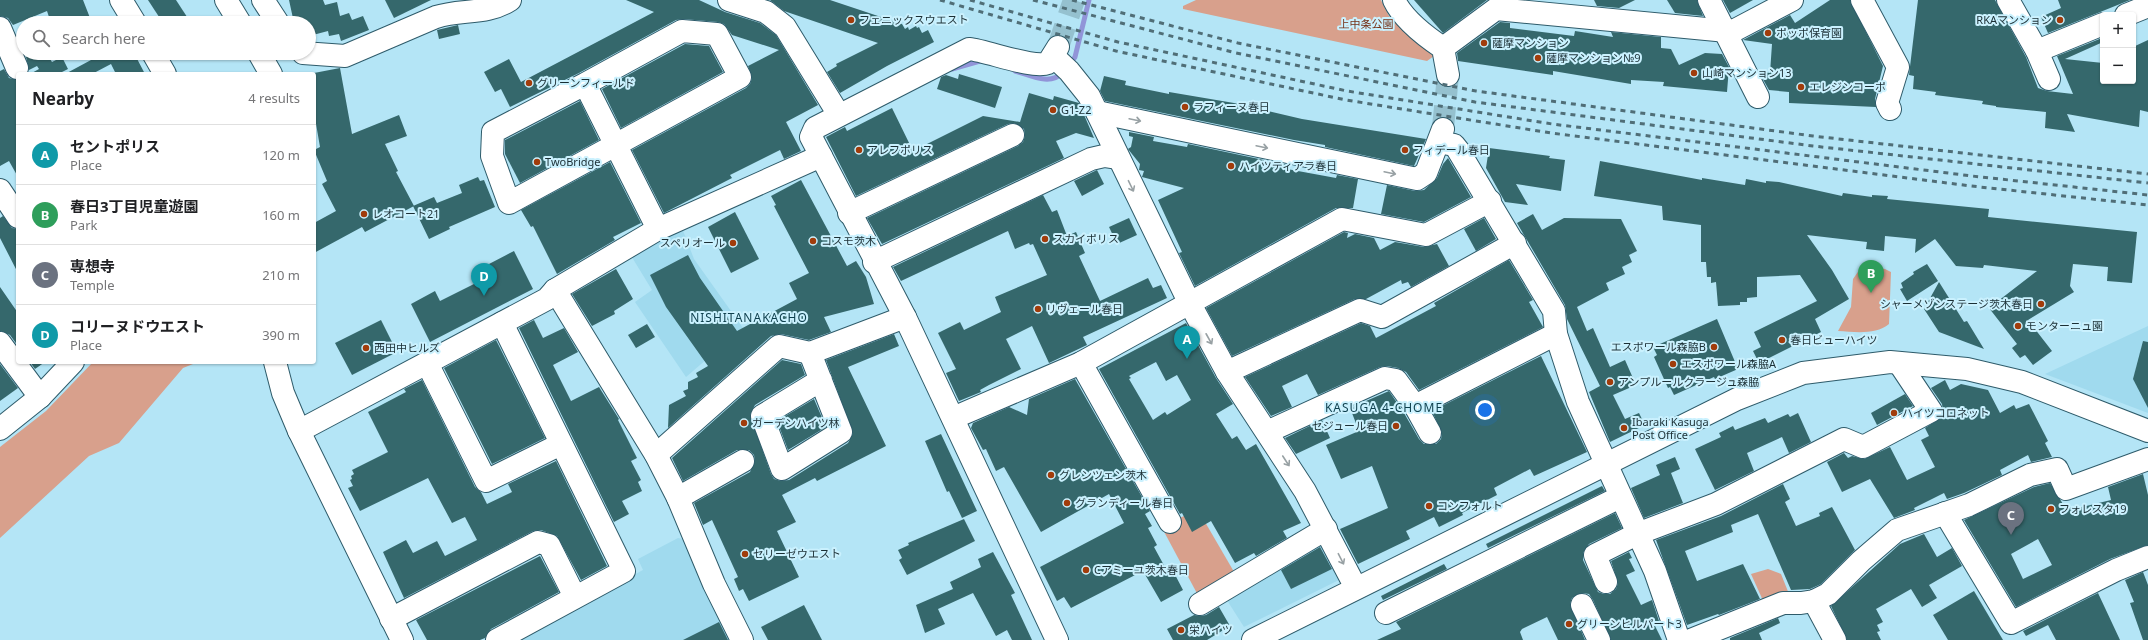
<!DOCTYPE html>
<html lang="en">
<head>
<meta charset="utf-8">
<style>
	body { margin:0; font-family:"Noto Sans","Noto Sans JP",sans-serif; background:#f6f6f6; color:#202124 }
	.controls { position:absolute; right:12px; top:12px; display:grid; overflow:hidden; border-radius:4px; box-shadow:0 1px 3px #0004 }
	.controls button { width:36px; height:36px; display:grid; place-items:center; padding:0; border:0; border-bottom:1px solid #e0e0e0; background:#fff; color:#202124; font:20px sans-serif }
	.you { position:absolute; left:1485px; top:410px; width:14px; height:14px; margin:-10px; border:3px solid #fff; border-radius:50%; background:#1a73e8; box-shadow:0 0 0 6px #1a73e833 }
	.badge { display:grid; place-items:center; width:26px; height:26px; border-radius:50%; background:#7c3aed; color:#fff; font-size:13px; font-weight:700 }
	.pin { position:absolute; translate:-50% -33px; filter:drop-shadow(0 1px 2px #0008) }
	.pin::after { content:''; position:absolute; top:21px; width:14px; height:12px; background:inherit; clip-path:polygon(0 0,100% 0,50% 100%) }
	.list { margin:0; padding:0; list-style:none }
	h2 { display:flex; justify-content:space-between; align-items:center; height:52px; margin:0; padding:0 16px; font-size:17px }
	h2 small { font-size:13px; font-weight:400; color:#757577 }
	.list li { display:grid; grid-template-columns:26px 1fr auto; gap:12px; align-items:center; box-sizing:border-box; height:60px; padding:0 16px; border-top:1px solid #e0e0e0 }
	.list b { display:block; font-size:15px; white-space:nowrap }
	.list p { margin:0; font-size:13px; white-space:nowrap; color:#757577 }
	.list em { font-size:13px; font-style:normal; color:#757577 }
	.icon { flex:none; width:22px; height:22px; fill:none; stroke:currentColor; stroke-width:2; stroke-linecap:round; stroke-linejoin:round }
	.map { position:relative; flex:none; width:2148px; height:640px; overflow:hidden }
	.search { position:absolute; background:#fff; box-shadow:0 1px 3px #0004; left:16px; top:16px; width:300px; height:44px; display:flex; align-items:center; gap:10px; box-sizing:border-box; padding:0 14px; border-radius:22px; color:#757577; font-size:15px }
	.panel { position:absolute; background:#fff; box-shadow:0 1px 3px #0004; left:16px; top:72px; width:300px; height:292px; border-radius:4px }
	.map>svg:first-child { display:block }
	.built { fill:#a0daee }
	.green { fill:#d8a08c }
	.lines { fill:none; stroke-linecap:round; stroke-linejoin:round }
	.stream { stroke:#9194d8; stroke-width:5 }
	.building { fill:#35686c; fill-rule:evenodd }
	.minor-tunnel { stroke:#95c1cf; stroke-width:22; stroke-dasharray:22 11; stroke-linecap:butt }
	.minor-casing { stroke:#2e5b6a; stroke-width:24 }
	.minor { stroke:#fff; stroke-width:22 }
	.rail { stroke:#506e77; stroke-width:3; stroke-dasharray:5 5; stroke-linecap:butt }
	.oneway { stroke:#98a1a4 }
	.poi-dot { fill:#a13c0b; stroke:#caf1fe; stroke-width:1.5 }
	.labels { text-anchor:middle; stroke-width:4; stroke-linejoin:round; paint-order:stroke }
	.poi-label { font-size:11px; fill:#1b2f35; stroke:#caf1fe; text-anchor:start }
	.park-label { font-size:11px; fill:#763217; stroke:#caf1fe }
	.neighbourhood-label { font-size:12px; letter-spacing:1px; fill:#0e3f4d; stroke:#caf1fe }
</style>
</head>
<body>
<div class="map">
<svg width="2148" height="640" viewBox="0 0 2148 640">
	<rect width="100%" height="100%" fill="#b4e5f6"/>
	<g class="built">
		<polygon points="682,228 694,259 743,328 686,377 635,302 652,290 630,254"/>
		<polygon points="2148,326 2148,413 2045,374"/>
		<polygon points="678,538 684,539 735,640 512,640 643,570 638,559"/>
		<polygon points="1319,539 1345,577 1244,627 1223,594"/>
	</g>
	<g class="green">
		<polygon points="1196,0 1381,0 1389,16 1434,56 1427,61 1183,9 1183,6"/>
		<path d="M1862,266L1885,269L1891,272L1889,324C1876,335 1855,332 1838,331L1851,307L1853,279Z"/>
		<polygon points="93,362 198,362 183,368 119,443 89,456 0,538 0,447 46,411"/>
		<polygon points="1198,510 1237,577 1200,599 1161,526"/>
		<polygon points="1768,569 1781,574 1791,599 1765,605 1751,574"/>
	</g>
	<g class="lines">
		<g class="stream">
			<polyline points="1070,64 1075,57 1089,0"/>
			<polyline points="952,69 980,61 983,61"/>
			<path d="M1015,71C1030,75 1050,86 1062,73"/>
		</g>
	</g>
	<g class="building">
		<polygon points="0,0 83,0 92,23 51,23 47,11 13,25 8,18 0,16"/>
		<polygon points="148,0 176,0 191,23 163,23"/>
		<polygon points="289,0 323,0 325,5 337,2 340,16 349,13 352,20 363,16 369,30 341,41 339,34 329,36 328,31 309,36 309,23 294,23"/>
		<polygon points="385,0 431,0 394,18"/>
		<polygon points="626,0 699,0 725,12 760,23 776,35 818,105 786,122 801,151 784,159 780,150 730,175 732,178 664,213 632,150 746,88 750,84 752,78 748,66 779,50 732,35 724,24 718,22 683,19 676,20 579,73 510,107 501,89 495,92 484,72 509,59 521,82 654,12"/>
		<polygon points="770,0 830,0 902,24 905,29 908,27 909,30 916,26 917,28 919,27 922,33 928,30 934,42 887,66 840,93 827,72 837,66 836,64 878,43 784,11"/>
		<polygon points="1414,0 1487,0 1443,33"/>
		<polygon points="1594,0 1635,0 1619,8 1597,6"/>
		<polygon points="1667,0 1697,0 1703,16 1675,13"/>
		<polygon points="1723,0 1753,0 1730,13"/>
		<polygon points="1830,0 1850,0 1883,66 1875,99 1876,107 1789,103 1789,92 1769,90 1760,74 1761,72 1770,73 1772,44 1743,40 1790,15 1795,23"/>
		<polygon points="1918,0 1995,0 2026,57 2038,88 2047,91 2073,94 2057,56 2102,38 2103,42 2065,59 2103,63 2103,81 2133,81 2133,47 2148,40 2148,112 2140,110 2139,127 2067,114 2075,132 2045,128 2046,112 1996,107 1996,106 1982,104 1983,101 1935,95 1936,92 1913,89 1914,76 1909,75"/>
		<polygon points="2058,0 2130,0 2048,33 2041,17 2061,8"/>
		<polygon points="1500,22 1510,23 1510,28 1574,36 1575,31 1613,37 1611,32 1661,37 1661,48 1671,49 1679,65 1705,53 1722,54 1729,67 1727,92 1663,86 1664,82 1631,80 1631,84 1553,71 1553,75 1458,61 1457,53"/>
		<polygon points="458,25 460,34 439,39 437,30"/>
		<polygon points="685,44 709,46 723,72 621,128 602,89"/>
		<polygon points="30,53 62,53 50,59 52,62 62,57 68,69 58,74 30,74 39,69 37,66 29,70 26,57 31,55"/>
		<polygon points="104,53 134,53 145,74 116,74 111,64 92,74 65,74"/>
		<polygon points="340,68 352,134 399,115 407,136 385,144 398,171 396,172 414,206 365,232 362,227 314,253 314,223 336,211 322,184 327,181 314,150 320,147 314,112 314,73"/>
		<polygon points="4,69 9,78 18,80 18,177 9,161 0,166 0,71"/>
		<polygon points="959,74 1002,87 995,108 937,89 941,77 946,75 958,79"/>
		<polygon points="1104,76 1126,81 1125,85 1169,94 1169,92 1234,103 1302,119 1426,139 1414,166 1325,147 1325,145 1294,140 1105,101 1100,91"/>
		<polygon points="1029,93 1053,100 1054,96 1079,103 1094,138 1076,133 1056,141 1064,158 882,244 867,218 1018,146 1023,142 1025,136 1024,129 1014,123 1008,124 856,196 826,137 845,127 847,131 892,108 913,151 983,116 1020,122"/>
		<polygon points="580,101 599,140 520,183 505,154 505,140"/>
		<polygon points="1129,132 1154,137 1153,141 1187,147 1188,144 1288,165 1287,169 1336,178 1337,175 1358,179 1353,208 1336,208 1195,286 1179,253 1182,252 1158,200 1184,188 1142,177 1144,171 1139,170 1140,164 1128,149 1131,147 1133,137 1129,136"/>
		<polygon points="1489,148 1550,156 1549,158 1565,160 1561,191 1516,184 1528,205 1505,202 1486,168"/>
		<polygon points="1448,158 1471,197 1424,222 1381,214 1387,185 1415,191 1424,190 1437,178 1443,164"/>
		<polygon points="1600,161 1702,180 1702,178 1745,185 1746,179 1766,183 1766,181 1779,182 1842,196 1843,193 1872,197 1872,195 1888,196 1887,199 1989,209 1988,217 2137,232 2132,283 2107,281 2108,267 2073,264 2070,286 2074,292 2028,320 2052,351 2033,365 2025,355 2020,358 2012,348 2017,344 1989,308 2037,271 1984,265 1983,268 1956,266 1935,239 1915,253 1916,239 1885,236 1884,251 1866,249 1867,242 1807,235 1832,270 1849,299 1815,319 1821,332 1759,363 1753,351 1761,347 1754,332 1817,301 1800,275 1757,277 1757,297 1747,298 1747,302 1740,302 1740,305 1718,306 1716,282 1711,283 1711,277 1707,277 1706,262 1701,262 1701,225 1663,220 1662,206 1594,196"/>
		<polygon points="610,162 641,223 613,237 615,240 557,274 533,226 531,227 521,210"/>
		<polygon points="1097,170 1104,184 1082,196 1074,181"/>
		<polygon points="478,177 480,181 484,180 495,207 449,227 450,229 429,239 413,206 434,197 437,203 462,193 459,185"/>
		<polygon points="801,180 847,266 856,261 866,277 874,304 824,317 831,332 809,340 781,334 771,336 668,428 669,405 686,396 683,391 688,389 688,382 698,377 696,373 708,366 666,307 650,275 688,255 700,278 737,331 797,299 789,283 809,273 774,206 776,205 771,196"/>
		<polygon points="1043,195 1052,212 1057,210 1067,236 1076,232 1085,253 1079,256 1100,301 1148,278 1153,288 1161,285 1167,298 1083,337 1087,345 1049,363 1032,326 1006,339 1021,369 989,385 980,390 981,392 959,401 946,373 956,369 938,333 960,322 964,330 1001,312 995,297 1047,275 1033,244 1030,245 1029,243 1015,249 1008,231 901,281 893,267"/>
		<polygon points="735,212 759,259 731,273 708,227"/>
		<polygon points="1533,214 1542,230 1564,218 1621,219 1637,251 1629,255 1632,262 1622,267 1625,274 1606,283 1609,290 1577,307 1587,331 1593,328 1610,367 1625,360 1636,385 1613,395 1625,419 1639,413 1645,425 1610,442 1589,392 1600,386 1567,319 1565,305 1517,223"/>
		<polygon points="3,216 12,228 18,229 18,273 0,238 0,218"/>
		<polygon points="1129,218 1137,235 1117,244 1109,227"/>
		<polygon points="1484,218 1496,239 1476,251 1464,229"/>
		<polygon points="1344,232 1348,233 1347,238 1355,234 1374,238 1380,250 1395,242 1424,247 1437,244 1449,266 1411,287 1408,282 1402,284 1401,280 1366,299 1355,299 1232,356 1206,308"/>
		<polygon points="514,251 533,289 430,342 411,304 435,291 440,301 494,274 489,264"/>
		<polygon points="1509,260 1533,300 1529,302 1543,327 1419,390 1406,372 1398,368 1387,366 1380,367 1318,395 1307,374 1282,386 1292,407 1271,416 1245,377 1361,323 1370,326 1376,338 1436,306 1434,303"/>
		<polygon points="1927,264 1938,281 1907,301 1900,289 1903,288 1901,283 1914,274 1913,272"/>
		<polygon points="616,269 633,299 614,311 615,314 592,326 572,294"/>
		<polygon points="1939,282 1964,322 1967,321 1984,349 1939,332 1924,309"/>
		<polygon points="0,287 18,313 18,346 10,335 0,331"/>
		<polygon points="1717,319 1738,369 1715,379 1714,377 1674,395 1670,387 1668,388 1654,357 1657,355 1653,347"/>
		<polygon points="381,320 397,352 352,375 335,343"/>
		<polygon points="534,320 543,338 564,328 578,352 553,365 571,401 599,387 619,419 618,420 637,458 631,461 641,480 638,482 642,491 622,501 629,514 614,522 519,328"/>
		<path d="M1186,323L1216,378L1233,404L1216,414L1232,439L1237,436L1246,450L1256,444L1301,523L1283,531L1287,538L1256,556L1254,553L1235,563L1211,521L1192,532L1182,513L1180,514L1099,369ZM1156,362L1166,381L1177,375L1191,400L1167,415L1165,412L1153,420L1129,379L1131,378L1129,376Z"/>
		<polygon points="647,324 655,337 636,348 628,335"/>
		<polygon points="894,334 899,346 848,367 886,446 817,481 815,478 782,495 796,522 777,531 799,577 749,601 743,589 739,591 734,579 738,577 712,520 703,525 694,503 750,472 755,461 754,455 749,450 737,450 683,481 672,458 782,360 801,364 805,375 755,405 750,415 771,474 774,479 781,481 789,480 848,443 853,433 826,360"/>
		<polygon points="496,340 545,438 492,464 444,368"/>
		<polygon points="2143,341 2148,342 2148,408 2133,379"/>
		<polygon points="1541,356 1587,452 1534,476 1530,469 1494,488 1497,495 1462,513 1463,515 1439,527 1434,517 1406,531 1410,539 1358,564 1340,529 1388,508 1372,466 1341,479 1326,445 1359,431 1350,408 1389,391 1404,413 1419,439 1424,444 1436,444 1441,439 1442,433 1432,411"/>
		<polygon points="30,362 45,362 35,369"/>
		<polygon points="0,364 18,388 0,401"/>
		<polygon points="1075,379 1150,511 1145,514 1152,526 1148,528 1157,545 1154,547 1166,569 1171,567 1183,590 1161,602 1143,571 1071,608 1064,597 1057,601 1040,567 1124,523 1109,494 1041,532 1004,467 996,471 986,449 983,450 971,428 973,423 1009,407 1027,415 1029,399"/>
		<polygon points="422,380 475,487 481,492 487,504 512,492 508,484 556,461 607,566 581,580 557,536 541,530 533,531 404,598 383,552 406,540 413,553 437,541 445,556 477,540 465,517 452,523 428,478 360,511 348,488 353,486 350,480 352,479 351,476 354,474 352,470 388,452 368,412 406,392 404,389"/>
		<polygon points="1945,380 1950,390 1961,384 1988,390 2000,413 2014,405 2016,409 2029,404 2048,441 2045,443 2052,457 2031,462 2028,455 2000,470 2002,475 1964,493 1947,499 1944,493 1914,508 1915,510 1894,518 1870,479 1842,492 1827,462 1844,453 1848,458 1852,456 1864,459 1890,447 1907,480 1935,467 1921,440 1929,436 1925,428 1942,417 1943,411 1942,404 1931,388"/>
		<polygon points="1905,394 1913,406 1877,425 1871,413"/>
		<polygon points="814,399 826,427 788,450 777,421"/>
		<polygon points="1798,413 1811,442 1789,453 1782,437 1747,453 1754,471 1715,490 1695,449 1721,437 1719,433 1733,426 1735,430 1765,418 1768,423 1788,414 1790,417"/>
		<polygon points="1322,420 1330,438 1296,454 1285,438"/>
		<polygon points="941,434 977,511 962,518 949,491 947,492 925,441"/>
		<polygon points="1675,457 1680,469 1671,473 1683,503 1644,518 1631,488 1660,475 1656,465"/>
		<path d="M2143,474L2148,495V545L2110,559L2016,607L1964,520L2034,487L2050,483L2066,509L2077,505L2078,508L2111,500L2108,487ZM2038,539L2052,565L2023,579L2011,554Z"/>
		<polygon points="1783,484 1790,499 1785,502 1796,526 1820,516 1819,513 1832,507 1855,550 1821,584 1810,589 1791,590 1758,514 1731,525 1733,532 1685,551 1697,581 1743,564 1760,599 1719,615 1718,614 1687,625 1656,540 1721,516"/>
		<polygon points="1602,486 1605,491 1488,548 1486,544"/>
		<polygon points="1615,513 1622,528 1589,544 1583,553 1583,560 1598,592 1604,594 1610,594 1616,589 1618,583 1611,561 1629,552 1632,558 1629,559 1635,571 1626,575 1641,605 1652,600 1659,621 1654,624 1662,640 1611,640 1593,600 1589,594 1582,593 1572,598 1570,604 1585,640 1558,640 1547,617 1522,629 1520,632 1523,640 1377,640 1401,629 1396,622"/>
		<polygon points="964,519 975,541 907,575 899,560 902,558 898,550 909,545 908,543"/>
		<polygon points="1924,534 1937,557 1952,548 1962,566 1929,585 1937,598 1922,607 1911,589 1876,609 1883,622 1877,625 1880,631 1877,632 1881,640 1847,640 1831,606 1900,544"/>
		<polygon points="1320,547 1332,569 1291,589 1281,570"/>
		<polygon points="993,552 1015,593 1011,595 1032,640 1012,640 1007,630 996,636 973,593 938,609 945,624 925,633 916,605 953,589 950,582 981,567 978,559"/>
		<polygon points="540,556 559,592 491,629 485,638 480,640 427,640 416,620"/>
		<polygon points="1444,564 1447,569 1383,600 1381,596"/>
		<polygon points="2143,572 2148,585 2148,640 2143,640 2130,603 2134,602 2125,580"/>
		<polygon points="1974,591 2003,640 1948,640 1933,615"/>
		<polygon points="2098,593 2120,640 2056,640 2048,625 2026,636 2023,631"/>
		<polygon points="804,605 822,640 768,640 761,627"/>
		<polygon points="1219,607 1230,626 1207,640 1173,640 1167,629 1194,615 1200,616 1206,615"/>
		<polygon points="1778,618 1780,623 1759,633 1762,640 1730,640 1730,638"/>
		<polygon points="719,622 728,640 683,640"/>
	</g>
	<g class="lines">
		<g class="minor-tunnel">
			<polyline points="1058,47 1074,0"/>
			<polyline points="1443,128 1448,75"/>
		</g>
		<g class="minor-casing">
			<g id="minor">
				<polyline points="121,0 135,23"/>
				<polyline points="226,0 240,23"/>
				<polyline points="263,0 278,23"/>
				<polyline points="729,0 766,12 785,27 839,115"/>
				<path d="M1394,0C1403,19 1425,36 1443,48L1448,75"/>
				<polyline points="1709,0 1758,97"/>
				<polyline points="1862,0 1898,67 1887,103 1890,109"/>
				<polyline points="2008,0 2037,51 2049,79"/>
				<polyline points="2126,15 2148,6"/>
				<polyline points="0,28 17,68"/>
				<polyline points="1443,48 1496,9 1727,31 1735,30 1792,0"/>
				<polyline points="2037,51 2103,24"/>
				<polyline points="153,53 165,74"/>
				<polyline points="259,53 271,74"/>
				<path d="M303,53L345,56L436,17C461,9 487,15 510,0"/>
				<polyline points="1053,56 1069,71 1089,96 1189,302 1227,372 1305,491 1356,588"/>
				<polyline points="585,84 493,132 492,156 509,203 740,77 717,34 682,31 585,84 658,229"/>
				<polyline points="1097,112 1417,179 1426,173 1443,129"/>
				<polyline points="1439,142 1454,145 1458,150 1554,311 1556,334 1578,402 1655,571 1679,640"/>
				<polyline points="0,190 18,217"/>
				<polyline points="849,213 1013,135"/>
				<polyline points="874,262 1091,159 1104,156 1117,158"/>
				<polyline points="555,290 656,455 678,498 714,584 742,640"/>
				<polyline points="0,343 40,397"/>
				<polyline points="810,353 841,432 782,469 762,416 821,380"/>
				<polyline points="275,362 283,393 299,431 402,640"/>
				<polyline points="427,363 486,481 561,444"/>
				<polyline points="1081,363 1170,522"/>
				<polyline points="1227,372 1360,310 1382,317 1515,243"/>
				<polyline points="1415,406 1430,433"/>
				<polyline points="953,418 1081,363 1342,219 1426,235 1490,201"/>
				<polyline points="0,429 40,397 73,362"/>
				<polyline points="299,431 547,299 555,290 658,229 821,156"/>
				<polyline points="1267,432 1385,378 1396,380 1415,406 1556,334"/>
				<polyline points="656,455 779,346 810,353 905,317"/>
				<polyline points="678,498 743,461"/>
				<polyline points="1945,513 2011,623 2116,570 2148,557"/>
				<polyline points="1606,582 1595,555 1637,534 1716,504 1844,439 1863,447 1931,411 1899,363"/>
				<polyline points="1814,601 1835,640"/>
				<polyline points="1200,604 1326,529"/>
				<polyline points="1582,605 1599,640"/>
				<polyline points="1386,613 1620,497"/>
				<polyline points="391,619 538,542 549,545 575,597"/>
				<polyline points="497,640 624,571 502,323"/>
				<path d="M1057,640L905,317L811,137L815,128L969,49C988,51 1033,69 1048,63L1058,47"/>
				<polyline points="1253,640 1737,399 1803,373 1890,362 1967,369 2022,382 2148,431"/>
				<polyline points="1691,640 1783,603 1801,603 1814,601 1828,594 1861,561 1897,530 1969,505 2030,475 2057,469 2066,489 2148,459"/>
			</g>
		</g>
		<use href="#minor" class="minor"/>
		<g class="rail">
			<polyline points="940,0 1116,51 1346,100 1551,133 1971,186 2148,205"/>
			<polyline points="970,0 1118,42 1347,91 1552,124 1972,176 2148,195"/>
			<polyline points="1033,0 1236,53 1475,102 1813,146 2148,183"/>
			<polyline points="1072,0 1238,43 1476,91 1813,136 2148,174"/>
		</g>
	</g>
	<defs><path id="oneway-shaft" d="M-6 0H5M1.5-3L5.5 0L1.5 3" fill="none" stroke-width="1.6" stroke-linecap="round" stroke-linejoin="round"/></defs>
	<g class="oneway">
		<use href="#oneway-shaft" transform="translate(1135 120) rotate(12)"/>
		<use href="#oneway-shaft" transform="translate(1262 147) rotate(12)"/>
		<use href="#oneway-shaft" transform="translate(1390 173) rotate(12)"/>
		<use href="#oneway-shaft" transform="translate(1131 186) rotate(64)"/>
		<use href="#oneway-shaft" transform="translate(1209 339) rotate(61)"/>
		<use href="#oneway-shaft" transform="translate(1286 461) rotate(57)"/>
		<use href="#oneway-shaft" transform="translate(1341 559) rotate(63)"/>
	</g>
	<g class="poi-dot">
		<circle cx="851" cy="20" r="4"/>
		<circle cx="2060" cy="20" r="4"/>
		<circle cx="1768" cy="33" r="4"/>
		<circle cx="1484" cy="43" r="4"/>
		<circle cx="1538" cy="58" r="4"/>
		<circle cx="1694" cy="73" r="4"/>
		<circle cx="529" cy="83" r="4"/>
		<circle cx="1801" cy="87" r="4"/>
		<circle cx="1185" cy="107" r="4"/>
		<circle cx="1053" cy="110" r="4"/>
		<circle cx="859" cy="150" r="4"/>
		<circle cx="1405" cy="150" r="4"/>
		<circle cx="537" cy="162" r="4"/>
		<circle cx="1231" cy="166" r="4"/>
		<circle cx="364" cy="214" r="4"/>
		<circle cx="1045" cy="239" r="4"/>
		<circle cx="813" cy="241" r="4"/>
		<circle cx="733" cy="243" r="4"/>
		<circle cx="2041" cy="304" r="4"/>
		<circle cx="1038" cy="309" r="4"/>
		<circle cx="2018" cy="326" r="4"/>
		<circle cx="1782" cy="340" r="4"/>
		<circle cx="1714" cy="347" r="4"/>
		<circle cx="366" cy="348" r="4"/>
		<circle cx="1673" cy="364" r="4"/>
		<circle cx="1610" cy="382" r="4"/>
		<circle cx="1894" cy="413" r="4"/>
		<circle cx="744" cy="423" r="4"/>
		<circle cx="1396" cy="426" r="4"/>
		<circle cx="1624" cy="428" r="4"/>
		<circle cx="1051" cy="475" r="4"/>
		<circle cx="1067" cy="503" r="4"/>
		<circle cx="1429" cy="506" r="4"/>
		<circle cx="2051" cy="509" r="4"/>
		<circle cx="745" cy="554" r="4"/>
		<circle cx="1086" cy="570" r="4"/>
		<circle cx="1569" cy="624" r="4"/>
		<circle cx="1181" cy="630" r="4"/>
	</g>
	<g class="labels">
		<g class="poi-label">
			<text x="859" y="24">フェニックスウエスト</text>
			<text x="2052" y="24" text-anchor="end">RKAマンション</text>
			<text x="1776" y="37">ポッポ保育園</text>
			<text x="1492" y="47">薩摩マンション</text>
			<text x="1546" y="62">薩摩マンション№9</text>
			<text x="1702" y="77">山崎マンション13</text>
			<text x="537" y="87">グリーンフィールド</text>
			<text x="1809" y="91">エレジンコーポ</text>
			<text x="1193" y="111">ラフィーヌ春日</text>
			<text x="1061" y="114">G1-Z2</text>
			<text x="867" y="154">アレフポリス</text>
			<text x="1413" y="154">フィデール春日</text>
			<text x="545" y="166">TwoBridge</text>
			<text x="1239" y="170">ハイツティアラ春日</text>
			<text x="372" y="218">レオコート21</text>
			<text x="1053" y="243">スカイポリス</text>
			<text x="821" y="245">コスモ茨木</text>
			<text x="725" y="247" text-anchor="end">スペリオール</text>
			<text x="2033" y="308" text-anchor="end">シャーメゾンステージ茨木春日</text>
			<text x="1046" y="313">リヴェール春日</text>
			<text x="2026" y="330">モンターニュ園</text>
			<text x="1790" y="344">春日ビューハイツ</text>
			<text x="1706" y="351" text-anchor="end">エスポワール森脇B</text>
			<text x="374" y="352">西田中ヒルズ</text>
			<text x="1681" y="368">エスポワール森脇A</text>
			<text x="1618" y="386">アンプルールクラージュ森脇</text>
			<text x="1902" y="417">ハイツコロネット</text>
			<text x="1632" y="426">Ibaraki Kasuga<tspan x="1632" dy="13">Post Office</tspan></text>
			<text x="752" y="427">ガーデンハイツ林</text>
			<text x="1388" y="430" text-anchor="end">セジュール春日</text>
			<text x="1059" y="479">グレンツェン茨木</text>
			<text x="1075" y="507">グランディール春日</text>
			<text x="1437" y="510">コンフォルト</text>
			<text x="2059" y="513">フォレスタ19</text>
			<text x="753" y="558">セリーゼウエスト</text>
			<text x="1094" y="574">Cアミーユ茨木春日</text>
			<text x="1577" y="628">グリーンヒルパート3</text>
			<text x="1189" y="634">栄ハイツ</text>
		</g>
		<g class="park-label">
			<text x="1366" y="28">上中条公園</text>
		</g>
		<g class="neighbourhood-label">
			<text x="749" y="322">NISHITANAKACHO</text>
			<text x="1384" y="412">KASUGA 4-CHOME</text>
		</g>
	</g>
</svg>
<div class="controls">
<button>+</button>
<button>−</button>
</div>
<div class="you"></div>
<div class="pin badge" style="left:1187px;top:359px;background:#0f9aa8">A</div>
<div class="pin badge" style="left:1871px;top:293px;background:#2e9e5b">B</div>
<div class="pin badge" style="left:2011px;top:535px;background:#6b7280">C</div>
<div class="pin badge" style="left:484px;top:296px;background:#0f9aa8">D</div>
<div class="search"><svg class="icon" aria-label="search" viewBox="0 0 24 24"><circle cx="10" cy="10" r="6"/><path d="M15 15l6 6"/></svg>Search here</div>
<section class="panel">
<h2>Nearby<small>4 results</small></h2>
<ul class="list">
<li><span class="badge" style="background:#0f9aa8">A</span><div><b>セントポリス</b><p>Place</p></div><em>120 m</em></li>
<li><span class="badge" style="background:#2e9e5b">B</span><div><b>春日3丁目児童遊園</b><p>Park</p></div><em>160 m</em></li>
<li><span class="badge" style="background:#6b7280">C</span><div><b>専想寺</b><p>Temple</p></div><em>210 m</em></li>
<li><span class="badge" style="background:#0f9aa8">D</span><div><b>コリーヌドウエスト</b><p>Place</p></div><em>390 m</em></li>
</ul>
</section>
</div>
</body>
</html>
